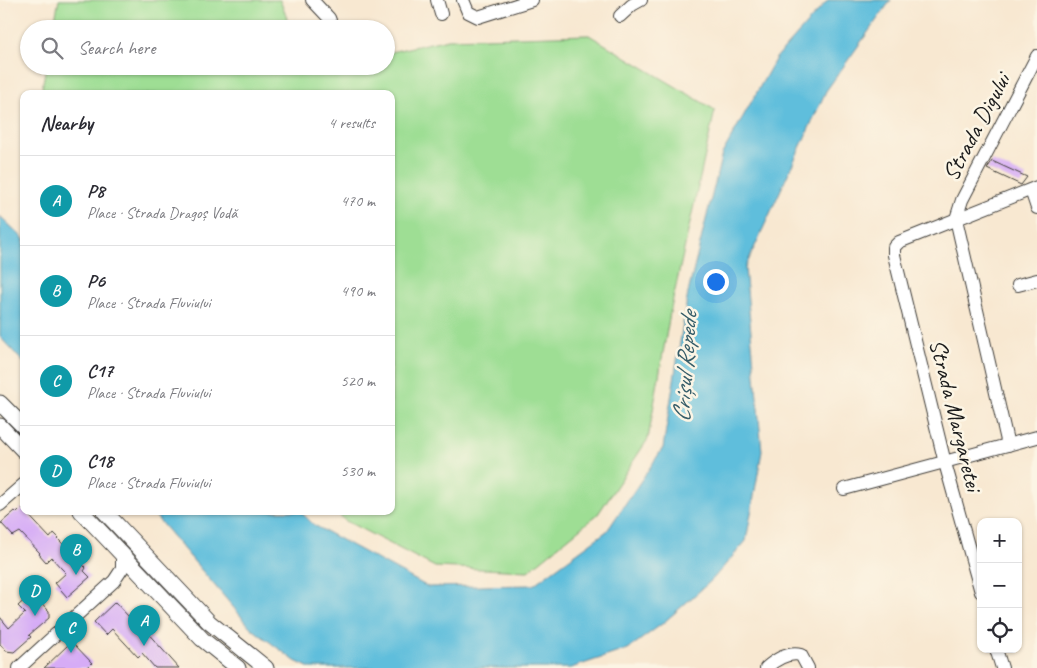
<!DOCTYPE html>
<html lang="en">
<head>
<meta charset="utf-8">
<style>
	body { margin:0; font-family:Caveat,sans-serif; background:#f7f7f7; color:#2b2b33 }
	.controls { position:absolute; right:15px; bottom:15px; display:grid; overflow:hidden; border-radius:10px; box-shadow:0 1px 4px #0004 }
	.controls button { width:45px; height:45px; display:grid; place-items:center; padding:0; border:0; border-bottom:1px solid #e1e1e2; background:#fff; color:#2b2b33; font:25px sans-serif }
	.you { position:absolute; left:715px; top:281px; width:18px; height:18px; margin:-12px; border:4px solid #fff; border-radius:50%; background:#1a73e8; box-shadow:0 0 0 8px #1a73e833 }
	.badge { display:grid; place-items:center; width:32px; height:32px; border-radius:50%; background:#7c3aed; color:#fff; font-size:16px; font-weight:700 }
	.pin { position:absolute; translate:-50% -41px; filter:drop-shadow(0 1px 2px #0008) }
	.pin::after { content:''; position:absolute; top:26px; width:18px; height:15px; background:inherit; clip-path:polygon(0 0,100% 0,50% 100%) }
	.list { margin:0; padding:0; list-style:none }
	h2 { display:flex; justify-content:space-between; align-items:center; height:65px; margin:0; padding:0 20px; font-size:21px }
	h2 small { font-size:16px; font-weight:400; color:#7c7c81 }
	.list li { display:grid; grid-template-columns:32px 1fr auto; gap:15px; align-items:center; box-sizing:border-box; height:90px; padding:0 20px; border-top:1px solid #e1e1e2 }
	.list b { display:block; font-size:19px; white-space:nowrap }
	.list p { margin:0; font-size:16px; white-space:nowrap; color:#7c7c81 }
	.list em { font-size:16px; font-style:normal; color:#7c7c81 }
	.icon { flex:none; width:28px; height:28px; fill:none; stroke:currentColor; stroke-width:2; stroke-linecap:round; stroke-linejoin:round }
	.map { position:relative; flex:none; width:1037px; height:668px; overflow:hidden }
	.search { position:absolute; background:#fff; box-shadow:0 1px 4px #0004; left:20px; top:20px; width:375px; height:55px; display:flex; align-items:center; gap:12px; box-sizing:border-box; padding:0 18px; border-radius:28px; color:#7c7c81; font-size:19px }
	.panel { position:absolute; background:#fff; box-shadow:0 1px 4px #0004; left:20px; top:90px; width:375px; height:425px; border-radius:10px }
	.map>svg:first-child { display:block }
	.green { fill:#9ede94; stroke:#5d7d58 }
	.water { fill:#5ebedc; stroke:#3d6d7c }
	.building { fill:#d6acf6 }
	.lines { fill:none; stroke-linecap:round; stroke-linejoin:round }
	.minor-casing { stroke:#3d3b37; stroke-width:14 }
	.major-casing { stroke:#3d3b37; stroke-width:17 }
	.minor { stroke:#fff; stroke-width:12 }
	.major { stroke:#fff; stroke-width:15 }
	.labels { text-anchor:middle; stroke-width:5; stroke-linejoin:round; paint-order:stroke }
	.street-label { font-size:24px; fill:#1c1c1c; stroke:#fcf5e5 }
	.water-label { font-size:25px; font-style:italic; fill:#365d69; stroke:#fcf5e5 }
</style>
</head>
<body>
<div class="map">
<svg width="1037" height="668" viewBox="0 0 1037 668">
	<rect width="100%" height="100%" fill="#fcf5e5"/>
	<filter id="ink" filterUnits="userSpaceOnUse"><feTurbulence type="fractalNoise" baseFrequency=".02" numOctaves="2"/><feDisplacementMap in="SourceGraphic" scale="10" xChannelSelector="R" yChannelSelector="G"/><feConvolveMatrix kernelMatrix="1 2 1 2 8 2 1 2 1" color-interpolation-filters="sRGB"/></filter>
	<filter id="wash" filterUnits="userSpaceOnUse"><feTurbulence type="fractalNoise" baseFrequency=".0096" numOctaves="4" result="noise"/><feDisplacementMap in="SourceGraphic" scale="20" xChannelSelector="R" yChannelSelector="G"/><feGaussianBlur stdDeviation="1.12" result="paint"/><feColorMatrix in="noise" values="0 0 0 0 0 0 0 0 0 0 0 0 0 0 0 0 0 1.4 0 .05"/><feComposite in="paint" operator="in"/></filter>
	<g filter="url(#wash)">
		<rect width="100%" height="100%" fill="#f8e8d1"/>
		<g class="green">
			<polygon points="59,0 280,0 291,29 53,29"/>
			<polygon points="589,35 715,110 670,313 648,439 598,514 528,571 435,567 344,520 336,511 391,511 391,94 41,94 46,66 306,66 308,71 327,66 386,66 386,53 448,39"/>
		</g>
		<g class="water">
			<polygon points="828,0 891,0 826,91 745,268 762,451 746,541 712,580 662,624 628,649 571,668 310,668 295,661 251,628 151,511 300,511 314,525 428,587 533,585 607,531 663,448 688,293 722,154 776,58"/>
			<polygon points="0,216 24,239 24,363 0,337"/>
		</g>
		<g id="blocks">
			<g class="building">
				<polygon points="992,161 1027,177 1021,185 987,169"/>
				<polygon points="22,508 50,538 54,533 59,538 58,539 86,568 84,571 90,577 67,597 55,583 66,573 61,568 51,557 46,562 39,554 40,553 20,532 13,536 1,523 15,511 17,513"/>
				<polygon points="32,593 49,611 49,618 29,635 31,637 14,652 6,651 0,644 0,617 9,628 25,613 18,606"/>
				<polygon points="115,602 143,632 145,630 179,668 155,668 142,653 138,657 112,629 106,635 94,622"/>
				<polygon points="74,644 92,663 87,668 44,668 68,645"/>
			</g>
		</g>
	</g>
	<g filter="url(#ink)">
		<use href="#blocks" fill-opacity="0" stroke="#3d3b37" stroke-width="1"/>
		<g class="lines">
			<g class="minor-casing">
				<g id="minor">
					<polyline points="312,0 329,18 333,29"/>
					<polyline points="437,0 441,14"/>
					<polyline points="463,0 468,12 478,17 532,0"/>
					<polyline points="620,16 632,5 641,0"/>
					<polyline points="1031,190 1037,208"/>
					<polyline points="1018,285 1037,280"/>
					<polyline points="1008,445 956,219 962,200 1037,56"/>
					<polyline points="844,489 1037,437"/>
					<polyline points="0,505 24,484"/>
					<polyline points="981,592 945,463 894,255 894,247 899,242 1037,187"/>
					<polyline points="996,649 1002,668"/>
					<polyline points="19,668 114,581 122,569 122,555"/>
					<path d="M766,668C775,660 788,652 801,655L808,668"/>
				</g>
			</g>
			<g class="major-casing">
				<g id="major">
					<polyline points="0,403 24,427"/>
					<polyline points="0,426 24,451"/>
					<polyline points="81,511 202,639 238,668"/>
					<polyline points="104,511 209,622 266,668"/>
				</g>
			</g>
			<use href="#minor" class="minor"/>
			<use href="#major" class="major"/>
		</g>
	</g>
	<g class="labels">
		<g class="street-label">
			<text transform="translate(976 127) rotate(-62)" y="8">Strada Digului</text>
			<text transform="translate(956 415) rotate(76)" y="8">Strada Margaretei</text>
		</g>
		<g class="water-label">
			<text transform="translate(684 367) rotate(-86)" y="9">Crișul Repede</text>
		</g>
	</g>
</svg>
<div class="controls">
<button>+</button>
<button>−</button>
<button><svg class="icon" aria-label="locate" viewBox="0 0 24 24"><circle cx="12" cy="12" r="6"/><path d="M12 2v4M12 18v4M2 12h4M18 12h4"/></svg></button>
</div>
<div class="you"></div>
<div class="pin badge" style="left:144px;top:646px;background:#0f9aa8">A</div>
<div class="pin badge" style="left:76px;top:575px;background:#0f9aa8">B</div>
<div class="pin badge" style="left:71px;top:653px;background:#0f9aa8">C</div>
<div class="pin badge" style="left:35px;top:616px;background:#0f9aa8">D</div>
<div class="search"><svg class="icon" aria-label="search" viewBox="0 0 24 24"><circle cx="10" cy="10" r="6"/><path d="M15 15l6 6"/></svg>Search here</div>
<section class="panel">
<h2>Nearby<small>4 results</small></h2>
<ul class="list">
<li><span class="badge" style="background:#0f9aa8">A</span><div><b>P8</b><p>Place · Strada Dragoș Vodă</p></div><em>470 m</em></li>
<li><span class="badge" style="background:#0f9aa8">B</span><div><b>P6</b><p>Place · Strada Fluviului</p></div><em>490 m</em></li>
<li><span class="badge" style="background:#0f9aa8">C</span><div><b>C17</b><p>Place · Strada Fluviului</p></div><em>520 m</em></li>
<li><span class="badge" style="background:#0f9aa8">D</span><div><b>C18</b><p>Place · Strada Fluviului</p></div><em>530 m</em></li>
</ul>
</section>
</div>
</body>
</html>
